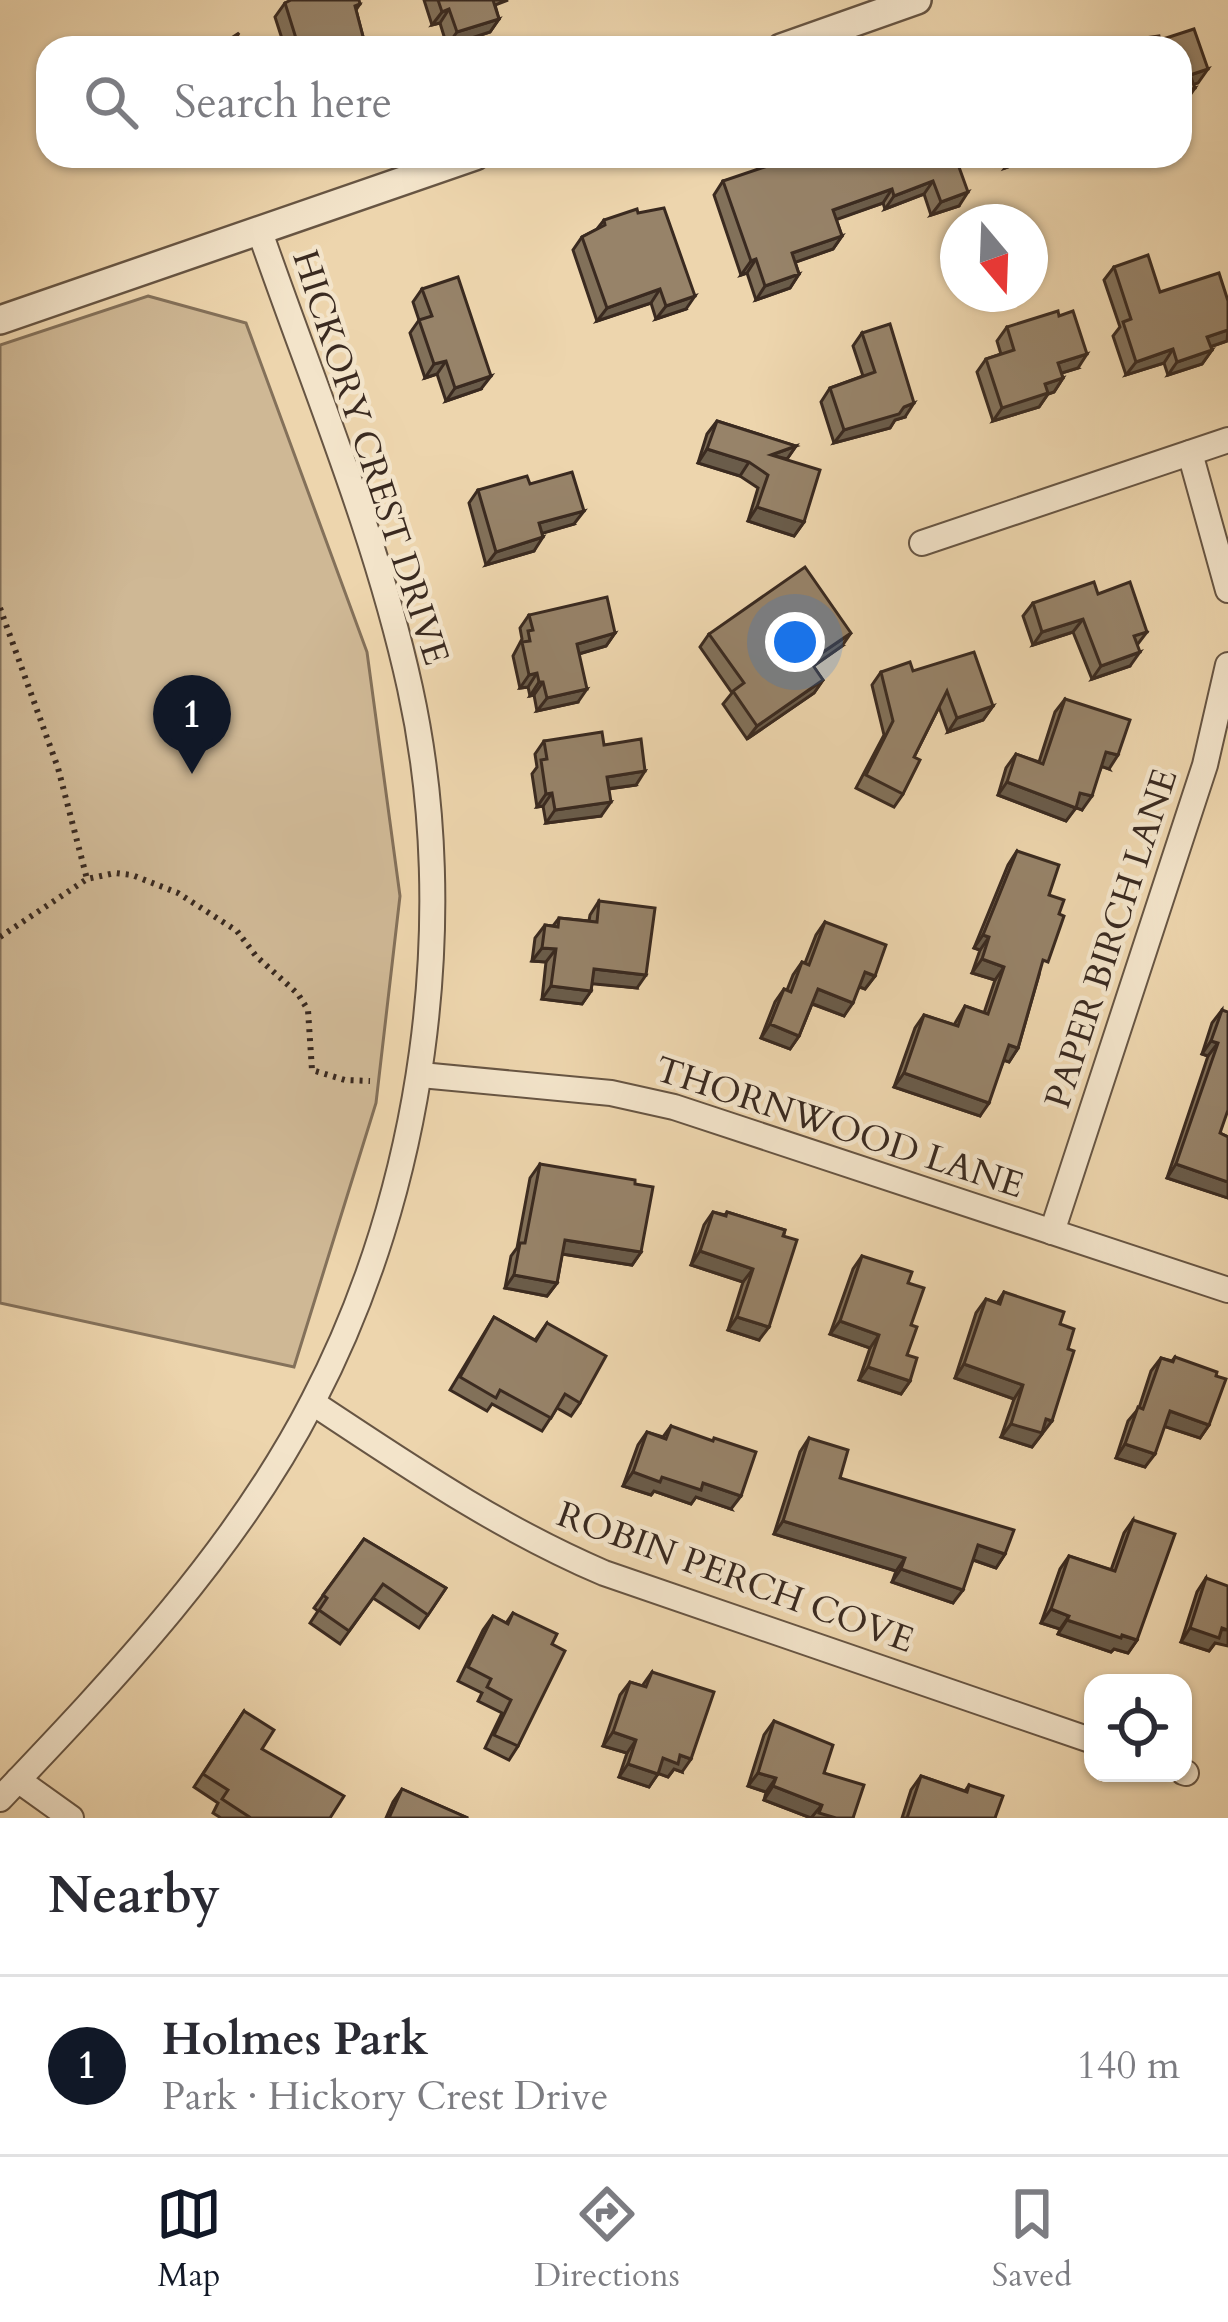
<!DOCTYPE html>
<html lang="en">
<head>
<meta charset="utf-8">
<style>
	body { margin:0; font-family:Cardo,serif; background:#f7f7f7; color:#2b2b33 }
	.controls { position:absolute; right:36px; bottom:36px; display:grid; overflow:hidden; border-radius:24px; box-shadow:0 3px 9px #0004 }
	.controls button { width:108px; height:108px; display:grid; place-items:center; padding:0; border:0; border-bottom:3px solid #e1e1e2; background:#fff; color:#2b2b33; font:60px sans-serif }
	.compass { position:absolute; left:940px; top:204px; width:108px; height:108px; border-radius:50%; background:#fff; box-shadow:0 3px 9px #0004; rotate:161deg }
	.you { position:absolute; left:795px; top:642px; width:42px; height:42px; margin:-30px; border:9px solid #fff; border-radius:50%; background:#1a73e8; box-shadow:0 0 0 18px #1a73e833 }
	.badge { display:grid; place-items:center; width:78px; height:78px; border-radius:50%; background:#111827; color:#fff; font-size:39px; font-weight:700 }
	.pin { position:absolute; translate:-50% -99px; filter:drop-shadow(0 3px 6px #0008) }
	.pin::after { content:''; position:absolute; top:63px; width:42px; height:36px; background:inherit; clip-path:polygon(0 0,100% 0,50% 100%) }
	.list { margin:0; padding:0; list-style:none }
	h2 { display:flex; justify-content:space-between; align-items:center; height:156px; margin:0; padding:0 48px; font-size:51px }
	h2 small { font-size:39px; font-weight:400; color:#7c7c81 }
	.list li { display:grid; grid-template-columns:78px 1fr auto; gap:36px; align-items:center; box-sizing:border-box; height:180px; padding:0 48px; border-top:3px solid #e1e1e2 }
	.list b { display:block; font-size:45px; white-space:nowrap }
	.list p { margin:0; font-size:39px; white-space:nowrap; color:#7c7c81 }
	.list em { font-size:39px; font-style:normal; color:#7c7c81 }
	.icon { flex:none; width:66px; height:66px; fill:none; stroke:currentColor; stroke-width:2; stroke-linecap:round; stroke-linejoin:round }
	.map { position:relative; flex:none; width:1228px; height:1818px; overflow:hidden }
	.search { position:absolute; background:#fff; box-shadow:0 3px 9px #0004; left:36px; right:36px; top:36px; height:132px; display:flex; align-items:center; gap:30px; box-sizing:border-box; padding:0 42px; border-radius:36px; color:#7c7c81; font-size:45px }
	.sheet { height:336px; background:#fff }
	nav { display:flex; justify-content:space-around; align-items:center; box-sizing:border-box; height:168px; border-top:3px solid #e1e1e2; background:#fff; font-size:33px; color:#7c7c81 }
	nav a { display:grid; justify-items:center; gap:6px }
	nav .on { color:#111827 }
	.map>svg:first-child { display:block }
	.green { fill:#cfb895; stroke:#84715a; stroke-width:3 }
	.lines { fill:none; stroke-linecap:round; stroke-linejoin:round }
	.minor-casing { stroke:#675543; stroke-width:28 }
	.tertiary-casing { stroke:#675543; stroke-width:32 }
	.path { stroke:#3a2a20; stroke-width:6; stroke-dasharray:3 6; stroke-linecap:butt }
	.minor { stroke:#f3e4ca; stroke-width:24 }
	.tertiary { stroke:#f3e4ca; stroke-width:27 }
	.wall { fill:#82715a; stroke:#3a2a20; stroke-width:3 }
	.shaded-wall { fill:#6a5c4a; stroke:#3a2a20; stroke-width:3 }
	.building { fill:#978369; stroke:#3a2a20; stroke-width:3 }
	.labels { text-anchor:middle; stroke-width:9; stroke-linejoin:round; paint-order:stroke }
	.street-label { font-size:36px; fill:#3a2a20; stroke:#f3e4ca }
</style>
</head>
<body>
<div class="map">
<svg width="1228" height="1818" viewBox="0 0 1228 1818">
	<rect width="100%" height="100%" fill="#edd5ad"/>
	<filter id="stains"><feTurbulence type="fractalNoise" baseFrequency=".00167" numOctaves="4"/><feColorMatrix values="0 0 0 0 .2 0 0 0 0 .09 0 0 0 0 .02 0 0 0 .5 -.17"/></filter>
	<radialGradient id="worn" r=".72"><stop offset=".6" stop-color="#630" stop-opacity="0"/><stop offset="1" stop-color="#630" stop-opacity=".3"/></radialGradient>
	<polygon class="green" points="148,296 246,323 367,652 400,896 376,1103 294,1367 0,1303 0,345"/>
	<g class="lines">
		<g class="minor-casing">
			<g id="minor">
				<polyline points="1190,453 1228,590"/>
				<polyline points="922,543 1228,440"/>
				<polyline points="421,1075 611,1093 674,1107 1228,1290"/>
				<polyline points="1052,1232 1205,765 1228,665"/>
				<path d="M313,1403C410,1467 497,1527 604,1573L1093,1741"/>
				<polyline points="1183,1772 1186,1773"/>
				<polyline points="18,1780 71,1818"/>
				<path d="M0,1799C115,1678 236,1551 313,1401C423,1191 461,920 410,688C376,533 312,382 260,232"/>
			</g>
		</g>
		<g class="tertiary-casing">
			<g id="tertiary">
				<polyline points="781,48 917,0"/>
				<polyline points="0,320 475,156"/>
			</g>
		</g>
		<g class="path">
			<polyline points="0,608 58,768 87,879"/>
			<polyline points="0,937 87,879 115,873 132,875 178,893 237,931 256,956 298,994 308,1010 312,1070 345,1080 370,1081"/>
		</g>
		<use href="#minor" class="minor"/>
		<use href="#tertiary" class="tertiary"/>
	</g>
	<g class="wall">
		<polygon points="424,0 508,0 495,5 499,19 490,32 447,46 440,23 432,25"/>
		<polygon points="285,3 360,4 356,10 366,48 285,48 275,17"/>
		<polygon points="955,156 959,206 931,215 924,194 885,209 883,203 836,219 842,236 833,249 795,262 799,274 790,288 756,300 747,273 741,275 714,195 723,181 817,166"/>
		<polygon points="989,156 1029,156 1026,160 1005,168 1002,158 991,162"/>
		<polygon points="604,220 686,309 656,319 651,303 597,321 573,250 582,237 597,229"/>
		<polygon points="1114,267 1160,292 1227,341 1210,347 1212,350 1202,364 1168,375 1164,363 1126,375 1113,336 1120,327 1104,280"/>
		<polygon points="422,289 481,389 446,401 437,374 425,378 410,333 419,320 413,302"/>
		<polygon points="1007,327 1078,368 1061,373 1063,378 1054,392 1048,394 1039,407 993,421 977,372 986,359 1001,354 997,341"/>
		<polygon points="862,333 905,417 895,420 890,428 834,443 821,402 830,388 863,376 853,346"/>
		<polygon points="717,421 796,446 787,459 804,522 794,536 748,521 758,488 740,476 698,463 707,434"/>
		<polygon points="530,484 574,524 542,533 534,551 486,565 469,503 478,490"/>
		<polygon points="1033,603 1147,632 1137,645 1130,666 1092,679 1073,632 1033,645 1023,616"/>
		<polygon points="529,615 615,633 606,646 579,654 578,702 537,711 534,695 530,696 528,687 520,688 513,656 522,639 520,628"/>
		<polygon points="709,634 842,646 813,666 823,680 814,693 747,739 723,704 732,693 700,647"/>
		<polygon points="913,671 993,706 983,720 948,732 939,707 914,757 903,794 894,807 856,788 884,735 872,685 881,672"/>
		<polygon points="1065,699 1109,769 1102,766 1082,810 1076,807 1066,821 998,795 1006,768 1016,754 1039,762 1055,712"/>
		<polygon points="544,741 604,745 636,785 609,789 601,816 546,823 543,806 537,807 532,774 537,767 535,754"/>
		<polygon points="1017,851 1049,895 1039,975 1018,1048 1009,1062 1004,1060 980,1116 894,1087 915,1028 924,1015 954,1025 965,1006 984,1013 995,980 972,973 980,950 974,948 1008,865"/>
		<polygon points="599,901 637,988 592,983 591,991 582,1004 542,999 546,962 532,961 535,938 545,925 553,926 559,918 589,921 590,915"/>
		<polygon points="825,922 875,976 865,989 859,987 844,1016 812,1004 799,1036 790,1049 761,1038 775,1002 784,989 787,990 793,975 802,962 805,963 816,935"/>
		<polygon points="1222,1010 1220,1133 1228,1137 1228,1198 1167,1178 1208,1056 1202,1054 1212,1023"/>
		<polygon points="540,1164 641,1252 632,1265 562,1254 557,1283 547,1296 505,1288 511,1256 517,1248 530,1178"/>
		<polygon points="713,1212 725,1215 727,1212 785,1230 759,1340 728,1330 743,1282 691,1265 704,1225"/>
		<polygon points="862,1256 908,1283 911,1325 907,1355 910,1381 901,1394 859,1380 870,1348 830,1334 853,1269"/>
		<polygon points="1004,1292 1060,1324 1042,1434 1032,1447 1001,1437 1014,1399 955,1378 976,1313 986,1299 997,1303"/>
		<polygon points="494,1317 535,1340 547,1323 580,1403 571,1416 557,1408 542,1431 492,1404 487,1411 450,1390"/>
		<polygon points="1175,1357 1209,1425 1200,1438 1164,1426 1145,1467 1116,1458 1128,1421 1139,1408 1151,1371 1161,1358 1172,1361"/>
		<polygon points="671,1426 731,1509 696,1497 691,1504 654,1491 651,1495 623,1486 638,1445 647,1432 663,1437"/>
		<polygon points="809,1438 840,1478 1005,1554 996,1568 973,1560 953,1603 892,1582 896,1571 774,1534 800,1452"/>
		<polygon points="1133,1520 1137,1640 1128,1653 1114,1649 1111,1652 1058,1634 1060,1629 1041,1623 1060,1569 1069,1556 1111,1570 1124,1533"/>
		<polygon points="364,1539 446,1588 419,1628 373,1598 340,1644 310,1623 318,1611 314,1608"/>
		<polygon points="1206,1578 1215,1643 1209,1651 1181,1642 1197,1592"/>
		<polygon points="513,1613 552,1644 518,1746 509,1760 485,1748 502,1713 478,1701 482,1693 458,1681 483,1630 493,1616 506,1623"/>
		<polygon points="652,1672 682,1772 674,1769 668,1777 658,1773 649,1787 619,1777 627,1753 603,1746 620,1695 630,1682 642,1686"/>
		<polygon points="244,1711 262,1749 330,1818 221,1818 213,1813 218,1803 194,1787"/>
		<polygon points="774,1721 824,1773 853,1818 811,1818 764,1800 766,1792 748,1786 764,1735"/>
		<polygon points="921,1776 965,1791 969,1785 995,1818 902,1818 911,1790"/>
		<polygon points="402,1789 468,1818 386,1818 393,1802"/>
	</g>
	<g class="shaded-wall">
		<polygon points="449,9 440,23 432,25 442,12"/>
		<polygon points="499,19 490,32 447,46 457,32"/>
		<polygon points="1208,69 1198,83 1181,89 1190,75"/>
		<polygon points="1195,88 1186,101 1180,103 1180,93"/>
		<polygon points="1014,156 1029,156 1026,160 1005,168"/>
		<polygon points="933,181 924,194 885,209 894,196"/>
		<polygon points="892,189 883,203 824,224 833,210"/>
		<polygon points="968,192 959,206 931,215 941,202"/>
		<polygon points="842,236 833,249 782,267 792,253"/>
		<polygon points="756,259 747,273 741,275 751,261"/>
		<polygon points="799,274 790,288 756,300 765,286"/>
		<polygon points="660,289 651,303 597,321 607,308"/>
		<polygon points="695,296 686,309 656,319 666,306"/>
		<polygon points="1228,330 1227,341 1198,351 1207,337"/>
		<polygon points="1173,349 1164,363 1126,375 1136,362"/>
		<polygon points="1212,350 1202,364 1168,375 1177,362"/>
		<polygon points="1087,354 1078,368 1049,377 1058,363"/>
		<polygon points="446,361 437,374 425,378 434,364"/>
		<polygon points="491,376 481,389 446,401 455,388"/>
		<polygon points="1063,378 1054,392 1048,394 1039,407 993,421 1002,408 1045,384"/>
		<polygon points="914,403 905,417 895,420 890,428 834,443 844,430"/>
		<polygon points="796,446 787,459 771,455"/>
		<polygon points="707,449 749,462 740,476 698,463"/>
		<polygon points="757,507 804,522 794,536 748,521"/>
		<polygon points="584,511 574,524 530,537 539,523"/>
		<polygon points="543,537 534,551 486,565 496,552"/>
		<polygon points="1083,619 1073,632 1033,645 1042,632"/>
		<polygon points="615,633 606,646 568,657 577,644"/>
		<polygon points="851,633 842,646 801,675 810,661"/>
		<polygon points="1140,652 1130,666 1092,679 1101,666"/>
		<polygon points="537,673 528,687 520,688 529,675"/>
		<polygon points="823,680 814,693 747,739 757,726"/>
		<polygon points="539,682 543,682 534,695 530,696"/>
		<polygon points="587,689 578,702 537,711 547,698"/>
		<polygon points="993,706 983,720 948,732 957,718"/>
		<polygon points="1106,752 1118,755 1109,769 1097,765"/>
		<polygon points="645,771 636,785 598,790 607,777"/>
		<polygon points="1007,782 1076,808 1066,821 998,795"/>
		<polygon points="552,793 543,806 537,807 546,794"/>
		<polygon points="1080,793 1092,796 1082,810 1071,806"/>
		<polygon points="611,802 601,816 546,823 555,810"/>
		<polygon points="983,935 989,937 980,950 974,948"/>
		<polygon points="542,948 556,949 546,962 532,961"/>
		<polygon points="982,959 1004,967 995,980 972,973"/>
		<polygon points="594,969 646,975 637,988 584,983"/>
		<polygon points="865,972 875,976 865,989 856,985"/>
		<polygon points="551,986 591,991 582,1004 542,999"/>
		<polygon points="818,989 853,1003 844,1016 808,1002"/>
		<polygon points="770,1024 799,1036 790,1049 761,1038"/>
		<polygon points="1211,1041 1218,1043 1208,1056 1202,1054"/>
		<polygon points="1009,1045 1018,1048 1009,1062 1000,1059"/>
		<polygon points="904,1073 989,1103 980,1116 894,1087"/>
		<polygon points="1176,1164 1228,1182 1228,1198 1167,1178"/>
		<polygon points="565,1240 641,1252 632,1265 556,1253"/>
		<polygon points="700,1251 753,1269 743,1282 691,1265"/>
		<polygon points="514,1275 557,1283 547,1296 505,1288"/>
		<polygon points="737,1317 769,1327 759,1340 728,1330"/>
		<polygon points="840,1321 879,1335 870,1348 830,1334"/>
		<polygon points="964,1364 1023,1385 1014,1399 955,1378"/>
		<polygon points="868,1367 910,1381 901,1394 859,1380"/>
		<polygon points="1170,1411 1209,1425 1200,1438 1160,1425"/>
		<polygon points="1046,1419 1052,1421 1032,1447 1001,1437 1011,1424"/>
		<polygon points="1125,1444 1155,1454 1145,1467 1116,1458"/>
		<polygon points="633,1472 703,1483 741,1496 731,1509 696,1497 691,1504 654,1491 651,1495 623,1486"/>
		<polygon points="783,1521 905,1558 896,1571 774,1534"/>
		<polygon points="978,1545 1005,1554 996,1568 968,1558"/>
		<polygon points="901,1569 963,1590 953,1603 892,1582"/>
		<polygon points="1051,1609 1069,1616 1060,1629 1041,1623"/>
		<polygon points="1067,1620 1137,1640 1128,1653 1114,1649 1111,1652 1058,1634"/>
		<polygon points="1190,1628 1228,1630 1228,1646 1215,1643 1209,1651 1181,1642"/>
		<polygon points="613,1732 636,1740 627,1753 603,1746"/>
		<polygon points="680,1755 691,1759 682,1772 674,1769 668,1777 654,1772 663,1758"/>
		<polygon points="628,1764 658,1774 649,1787 619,1777"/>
		<polygon points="758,1773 776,1778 766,1792 748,1786"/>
		<polygon points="773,1786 822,1805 811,1818 764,1800"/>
	</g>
	<g class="building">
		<polygon points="291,0 359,0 360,4 355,6 366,48 299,48 285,3"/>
		<polygon points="438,0 493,0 499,19 457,32 449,9 442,12"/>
		<polygon points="1194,29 1208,69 1190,75 1195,88 1180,93 1180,48 1118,48 1145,38 1159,36 1160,40"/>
		<polygon points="239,33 230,48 216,48"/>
		<polygon points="797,156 814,156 817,166 845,156 955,156 968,192 941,202 933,181 894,196 892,189 833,210 842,236 792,253 799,274 765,286 756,259 751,261 723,181"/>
		<polygon points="664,208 695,296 666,306 660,289 607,308 582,237 605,225 604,220 637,209 638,213"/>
		<polygon points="1148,255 1160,292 1219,273 1228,301 1228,330 1207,337 1212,350 1177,362 1173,349 1136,362 1123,322 1131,319 1114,267"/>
		<polygon points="458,277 491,376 455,388 446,361 434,364 419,320 432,316 422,289"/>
		<polygon points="1058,311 1059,316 1073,311 1087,354 1058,363 1063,378 1045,384 1048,393 1002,408 986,359 1014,350 1007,327"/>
		<polygon points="890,324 914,403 904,407 899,414 844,430 830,388 875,372 862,333"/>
		<polygon points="717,421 796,446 771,455 820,470 804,522 757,507 768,475 749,462 707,449"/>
		<polygon points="572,472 584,511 539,523 543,537 496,552 478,490 527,476 530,484"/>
		<polygon points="805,567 851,633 810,661 823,680 757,726 733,691 744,683 709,634"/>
		<polygon points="1094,582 1098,594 1130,582 1147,632 1134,636 1140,652 1101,666 1083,619 1042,632 1033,603"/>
		<polygon points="607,597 615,633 577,644 587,689 547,698 543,682 539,682 537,673 529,675 522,642 530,641 528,631 533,630 529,615"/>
		<polygon points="974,652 993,706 957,718 947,691 914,757 920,760 903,794 866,775 893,721 881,672 910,662 913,671"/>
		<polygon points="1065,699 1130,720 1118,755 1106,752 1092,796 1080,793 1076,808 1007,782 1016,754 1043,764"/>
		<polygon points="602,732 604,745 641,739 645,771 607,777 611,802 555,810 552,793 546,794 541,760 547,759 544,741"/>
		<polygon points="1017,851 1059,865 1049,895 1064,900 1059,914 1064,916 1048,962 1043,960 1018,1048 1009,1045 989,1103 904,1073 924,1015 958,1026 965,1006 988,1014 1004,967 982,959 989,937 983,935"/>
		<polygon points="599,901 655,908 646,975 594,969 591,991 551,986 556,949 542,948 545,925 558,927 559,918 597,922"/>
		<polygon points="825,922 886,945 875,976 865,972 853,1003 818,989 799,1036 770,1024 784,989 791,992 802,962 809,965"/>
		<polygon points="1222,1010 1228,1012 1228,1110 1220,1133 1228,1137 1228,1182 1176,1164 1218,1043 1211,1041"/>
		<polygon points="540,1164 635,1180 635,1184 653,1187 641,1252 565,1240 557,1283 514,1275 520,1243 525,1243"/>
		<polygon points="713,1212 726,1216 727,1212 785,1230 783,1236 797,1240 769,1327 737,1317 753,1269 700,1251"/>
		<polygon points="862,1256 912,1272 908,1283 924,1288 911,1325 917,1327 907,1355 917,1358 910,1381 868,1367 879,1335 840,1321"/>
		<polygon points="1004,1292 1064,1312 1060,1324 1074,1329 1068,1349 1074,1351 1052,1421 1046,1419 1042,1433 1011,1424 1023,1385 964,1364 986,1299 1000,1304"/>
		<polygon points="494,1317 536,1341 547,1323 606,1356 580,1403 565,1394 551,1418 500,1390 496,1398 460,1377"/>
		<polygon points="1175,1357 1217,1372 1216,1376 1226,1379 1209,1425 1170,1411 1155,1454 1125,1444 1138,1407 1143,1409 1161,1358 1173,1362"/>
		<polygon points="671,1426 713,1441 714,1438 756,1452 741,1496 703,1483 701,1490 662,1477 660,1482 633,1472 647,1432 666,1439"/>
		<polygon points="809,1438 848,1450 840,1478 1014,1530 1005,1554 978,1545 963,1590 901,1569 905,1558 783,1521"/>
		<polygon points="1133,1520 1175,1534 1137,1640 1122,1635 1121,1638 1067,1620 1069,1616 1051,1609 1069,1556 1115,1571"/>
		<polygon points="364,1539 446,1588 428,1615 383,1584 349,1631 319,1610 327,1598 323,1595"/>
		<polygon points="1206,1578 1228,1586 1228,1630 1222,1628 1219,1638 1190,1628"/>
		<polygon points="513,1613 557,1634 552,1644 565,1651 518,1746 494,1735 511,1700 487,1687 491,1679 468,1667 493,1616 508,1624"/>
		<polygon points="652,1672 714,1692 691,1759 680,1755 678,1764 663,1758 658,1774 628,1764 636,1740 613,1732 630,1682 646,1687"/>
		<polygon points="244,1711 274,1730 262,1749 344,1796 330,1818 251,1818 222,1799 228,1790 203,1774"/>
		<polygon points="774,1721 833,1745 824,1773 864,1785 853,1818 836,1818 819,1813 822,1805 773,1786 776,1778 758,1773"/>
		<polygon points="921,1776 967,1792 969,1785 1003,1796 995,1818 907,1818"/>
		<polygon points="402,1789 468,1818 389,1818"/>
	</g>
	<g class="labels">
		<g class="street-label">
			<text transform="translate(372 457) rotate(72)" y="13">HICKORY CREST DRIVE</text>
			<text transform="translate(1110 938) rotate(-72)" y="13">PAPER BIRCH LANE</text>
			<text transform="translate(840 1126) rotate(18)" y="13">THORNWOOD LANE</text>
			<text transform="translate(736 1576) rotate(20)" y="13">ROBIN PERCH COVE</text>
		</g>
	</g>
	<rect width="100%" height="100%" filter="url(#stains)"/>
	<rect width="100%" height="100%" fill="url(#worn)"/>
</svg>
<div class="controls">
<button><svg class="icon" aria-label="locate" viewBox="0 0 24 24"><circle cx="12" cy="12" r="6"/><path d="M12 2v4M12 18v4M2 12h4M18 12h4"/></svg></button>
</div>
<svg class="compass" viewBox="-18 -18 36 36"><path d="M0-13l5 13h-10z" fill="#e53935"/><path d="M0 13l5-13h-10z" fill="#7c7c81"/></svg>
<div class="you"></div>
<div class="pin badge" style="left:192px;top:774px">1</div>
<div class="search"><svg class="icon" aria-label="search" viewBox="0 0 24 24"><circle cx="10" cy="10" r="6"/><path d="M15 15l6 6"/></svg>Search here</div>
</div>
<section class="sheet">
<h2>Nearby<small></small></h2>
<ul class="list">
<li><span class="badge">1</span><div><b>Holmes Park</b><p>Park · Hickory Crest Drive</p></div><em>140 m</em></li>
</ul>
</section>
<nav>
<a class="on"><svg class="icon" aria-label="map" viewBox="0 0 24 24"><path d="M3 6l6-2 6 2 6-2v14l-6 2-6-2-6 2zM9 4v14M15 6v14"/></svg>Map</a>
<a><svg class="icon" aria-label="directions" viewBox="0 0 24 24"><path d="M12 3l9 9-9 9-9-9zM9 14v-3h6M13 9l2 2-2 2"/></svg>Directions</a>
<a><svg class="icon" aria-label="saved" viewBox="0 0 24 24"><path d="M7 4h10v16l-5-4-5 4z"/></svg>Saved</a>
</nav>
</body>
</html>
